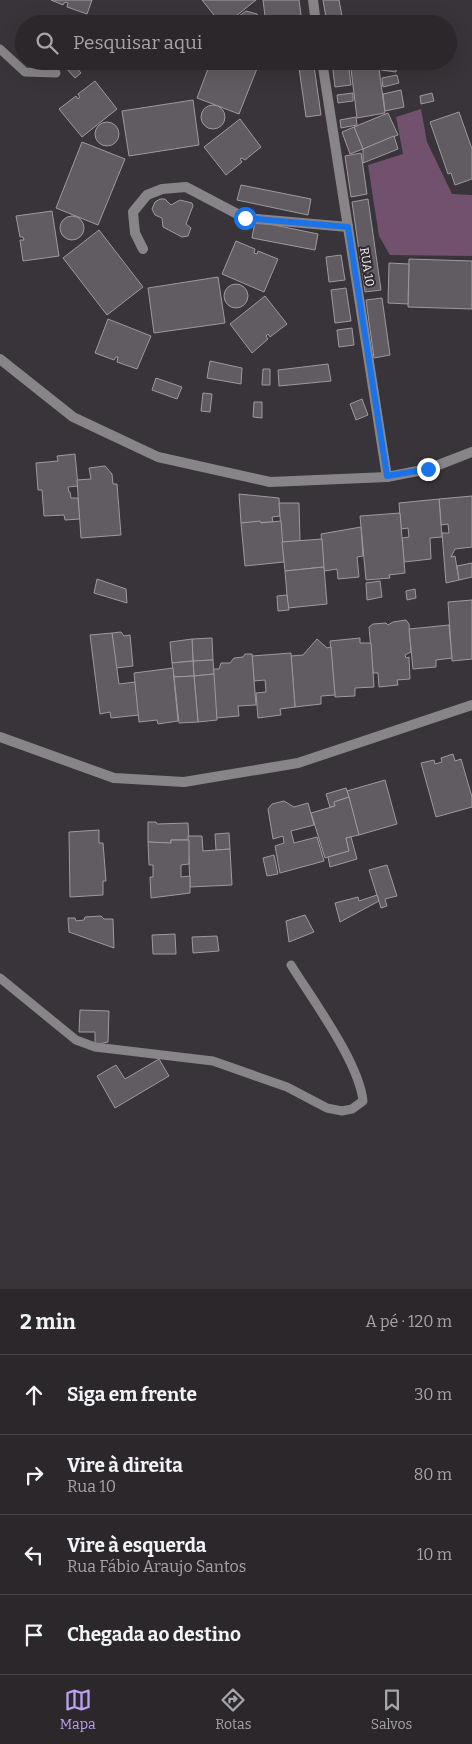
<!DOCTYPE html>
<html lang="pt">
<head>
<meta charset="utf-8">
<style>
	body { margin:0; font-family:Bitter,serif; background:#373337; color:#f1f3f6 }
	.stop { position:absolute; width:15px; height:15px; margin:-11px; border:4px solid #1a73e8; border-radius:50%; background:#fff }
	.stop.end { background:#1a73e8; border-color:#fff; box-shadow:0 1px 5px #0008 }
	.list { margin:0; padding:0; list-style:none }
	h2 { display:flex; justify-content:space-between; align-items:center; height:65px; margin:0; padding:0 20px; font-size:21px }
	h2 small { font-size:16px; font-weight:400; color:#a6a5a9 }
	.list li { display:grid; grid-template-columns:32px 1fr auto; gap:15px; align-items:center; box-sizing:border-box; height:80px; padding:0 20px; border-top:1px solid #474447 }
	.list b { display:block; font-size:19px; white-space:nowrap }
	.list p { margin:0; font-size:16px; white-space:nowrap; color:#a6a5a9 }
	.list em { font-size:16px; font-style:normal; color:#a6a5a9 }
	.icon { flex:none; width:28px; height:28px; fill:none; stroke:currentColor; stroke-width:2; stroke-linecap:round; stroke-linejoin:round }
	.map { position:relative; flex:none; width:472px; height:1289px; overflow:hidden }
	.search { position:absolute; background:#2b272b; box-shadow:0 5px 20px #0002; left:15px; right:15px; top:15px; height:55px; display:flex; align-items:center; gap:12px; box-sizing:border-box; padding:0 18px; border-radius:28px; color:#a6a5a9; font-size:19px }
	.sheet { height:385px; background:#2b272b }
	nav { display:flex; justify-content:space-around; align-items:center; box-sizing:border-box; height:70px; border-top:1px solid #474447; background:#2b272b; font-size:14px; color:#a6a5a9 }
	nav a { display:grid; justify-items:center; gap:2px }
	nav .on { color:#bca0f2 }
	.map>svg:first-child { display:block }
	.green { fill:#71516e }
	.building { fill:#615c61; stroke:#9f999e }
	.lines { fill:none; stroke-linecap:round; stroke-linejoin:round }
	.lane { stroke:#878587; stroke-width:9 }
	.street { stroke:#878587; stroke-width:10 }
	.route { stroke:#1a73e8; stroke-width:6 }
	.labels { text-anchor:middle; stroke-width:4; stroke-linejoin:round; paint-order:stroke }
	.street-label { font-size:12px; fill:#f5f2f5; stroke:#2f2a2f }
</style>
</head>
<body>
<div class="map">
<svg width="472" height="1289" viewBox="0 0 472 1289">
	<rect width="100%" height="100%" fill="#393439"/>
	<polygon class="green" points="421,109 427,142 452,194 472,195 472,256 390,255 379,236 368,165 403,154 396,117"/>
	<g class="building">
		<polygon points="51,0 92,0 87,14 67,7 68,3 65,2 63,5"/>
		<polygon points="202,0 256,0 226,24 221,24"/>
		<polygon points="263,0 299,0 301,15 297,16 298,19 302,19 303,24 266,24"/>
		<polygon points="323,0 339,0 342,16 326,18"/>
		<polygon points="246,11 257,14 261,24 237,24 239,16"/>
		<polygon points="122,18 123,24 78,24"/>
		<polygon points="388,19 388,24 372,24 372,22"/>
		<polygon points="71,61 81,73 75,78 65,67"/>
		<polygon points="211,61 260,61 239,114 197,98"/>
		<polygon points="348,61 351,85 335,87 332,62"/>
		<polygon points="350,61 378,61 385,113 357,118"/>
		<polygon points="382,63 397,65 396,72 381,70"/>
		<polygon points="314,66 321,115 306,117 299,68"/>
		<polygon points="397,75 399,83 383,87 382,78"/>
		<polygon points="95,81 117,109 82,137 59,109 76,96 78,99 80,97 78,94"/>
		<polygon points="401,90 404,107 385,111 383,94"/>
		<polygon points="353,93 353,101 338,103 337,95"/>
		<polygon points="432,93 434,101 421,104 420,96"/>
		<polygon points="193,100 199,145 129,156 122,111"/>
		<circle cx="213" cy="117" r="12"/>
		<polygon points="459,112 472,149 472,179 455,185 451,173 448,174 430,122"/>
		<polygon points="388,113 398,135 363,149 354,127"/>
		<polygon points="356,117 357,125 341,128 340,120"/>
		<polygon points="240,119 261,147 245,160 242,158 240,159 242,162 226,175 204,147"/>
		<circle cx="107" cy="134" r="12"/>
		<polygon points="354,127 363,149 350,154 342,132"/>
		<polygon points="394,136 398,149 363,163 363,149"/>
		<polygon points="82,142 125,159 98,225 56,208"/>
		<polygon points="361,153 367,194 351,197 345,156"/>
		<polygon points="241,185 311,199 308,215 237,200"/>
		<polygon points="160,199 165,199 171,205 180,200 192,203 193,206 186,224 191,228 188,236 182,237 163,227 162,218 155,215 152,209 155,202"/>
		<polygon points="368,199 381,290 365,292 352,202"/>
		<polygon points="52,211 59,256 23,261 20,240 24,240 23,237 20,237 16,216"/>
		<circle cx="72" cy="228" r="12"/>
		<polygon points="255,221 318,234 315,250 252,238"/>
		<polygon points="99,230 143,287 107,315 63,258"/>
		<polygon points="236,241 255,249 254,253 257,254 258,251 278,259 264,292 222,274"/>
		<polygon points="341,255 345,280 329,282 326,257"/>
		<polygon points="409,259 472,261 472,309 408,307"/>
		<polygon points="389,263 409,264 408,304 388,303"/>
		<polygon points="218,277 225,323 154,333 148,288"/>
		<circle cx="236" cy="296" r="12"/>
		<polygon points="346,288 351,321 335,323 331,290"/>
		<polygon points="265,296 287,324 270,337 268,334 266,336 268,339 252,353 230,324"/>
		<polygon points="382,298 390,355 374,358 366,300"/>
		<polygon points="108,319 151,336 137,369 117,362 118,357 116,357 114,360 95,353"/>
		<polygon points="352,328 354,345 339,347 337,330"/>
		<polygon points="210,361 242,368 241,384 207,378"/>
		<polygon points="328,364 331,381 279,386 278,370"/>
		<polygon points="263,369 270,369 270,385 262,385"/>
		<polygon points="156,378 182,387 177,399 152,390"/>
		<polygon points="203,393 212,394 210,412 201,411"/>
		<polygon points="362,399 368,415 356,420 350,404"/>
		<polygon points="254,402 262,402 262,418 253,417"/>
		<polygon points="75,454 78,486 68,487 69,492 70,492 71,498 78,498 80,519 65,520 64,515 44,516 42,490 38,490 36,463 58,461 57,456"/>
		<polygon points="105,466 112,474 113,484 117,484 121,535 81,538 77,480 91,479 89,468"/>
		<polygon points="239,494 279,498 280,516 272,517 273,522 241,523"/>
		<polygon points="472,496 472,547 455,549 451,557 455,556 459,580 446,583 442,533 449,533 448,524 441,525 439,499"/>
		<polygon points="439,499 442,537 430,538 431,559 404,562 402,538 409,537 408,528 401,529 399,503"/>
		<polygon points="279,503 299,503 300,541 282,542"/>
		<polygon points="400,513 405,573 389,575 390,578 366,580 360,516"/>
		<polygon points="260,521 261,523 281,521 284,562 245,566 241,523"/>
		<polygon points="361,527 363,556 357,557 359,577 338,579 337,569 324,571 321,534"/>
		<polygon points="322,539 324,567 285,571 282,542"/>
		<polygon points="472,563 472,577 459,580 457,566"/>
		<polygon points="324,567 327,604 288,608 285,571"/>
		<polygon points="97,579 126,589 127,603 94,593"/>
		<polygon points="380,581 382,597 367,600 366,583"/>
		<polygon points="415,589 416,598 407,600 406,591"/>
		<polygon points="287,595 289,610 278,611 277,596"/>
		<polygon points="472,600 472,659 452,661 448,602"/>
		<polygon points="406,620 409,624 411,652 405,655 406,658 409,657 410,679 397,680 398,685 379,687 378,673 373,673 369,627 373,624 386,623 388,625 393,622"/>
		<polygon points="449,625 452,658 436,660 436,667 413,669 409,629"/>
		<polygon points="121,632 124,636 130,635 133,666 116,668 112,633"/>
		<polygon points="112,633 119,684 135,682 139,715 111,718 110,712 100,714 90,635"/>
		<polygon points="212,638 213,660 193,661 192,639"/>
		<polygon points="360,638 360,643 371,643 374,687 355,688 355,696 335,697 330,641"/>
		<polygon points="192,639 193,661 172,663 170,642"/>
		<polygon points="317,639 327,648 331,647 335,695 321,696 321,704 295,707 291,656 303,655"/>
		<polygon points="291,653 295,707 280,709 281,715 258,718 256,693 266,692 265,680 254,681 252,656"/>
		<polygon points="245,654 252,654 256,705 238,706 239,716 216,718 213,669 219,669 221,663 230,663 234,658 243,657"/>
		<polygon points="213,660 214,674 194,676 193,661"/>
		<polygon points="193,661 194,676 174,677 172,663"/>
		<polygon points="173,668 178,721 158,724 157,720 139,722 134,673"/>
		<polygon points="214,674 217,720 198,722 194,676"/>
		<polygon points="194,676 198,722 179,723 174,677"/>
		<polygon points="453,754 455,761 461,759 472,797 472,807 436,817 421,763 434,760 435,764 442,762 441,758"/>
		<polygon points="385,780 397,824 359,835 347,791"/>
		<polygon points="346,788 349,797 334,802 335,806 330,807 326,794"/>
		<polygon points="349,797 359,835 346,838 349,851 325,858 311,813 335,806 334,802"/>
		<polygon points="284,801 294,807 308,803 314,825 291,831 294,843 317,837 324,861 280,873 275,846 284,843 283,836 273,839 268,809 272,804"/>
		<polygon points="148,822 156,822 157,824 188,823 189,840 171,840 171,843 165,843 148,842"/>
		<polygon points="99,830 99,843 103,843 106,881 103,881 103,895 70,897 69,832"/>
		<polygon points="229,833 230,849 216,850 215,834"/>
		<polygon points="188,836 202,836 203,851 230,849 232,885 190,887"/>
		<polygon points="351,837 357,859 330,867 328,857 349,851 346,838"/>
		<polygon points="171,840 189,840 189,864 181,865 181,877 190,876 190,893 151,898 150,877 153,877 153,865 149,865 148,842 171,843"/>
		<polygon points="274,855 278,874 267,876 263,858"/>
		<polygon points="387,865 397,896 385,899 387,906 381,908 369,870"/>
		<polygon points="377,895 379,901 340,922 335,903 358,897 359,901"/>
		<polygon points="305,915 314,932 289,942 286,921"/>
		<polygon points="101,916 104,919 113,919 114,948 69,932 68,918 75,918 76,921 84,920 85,917"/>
		<polygon points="175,934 176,954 153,954 152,935"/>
		<polygon points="217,936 219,951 193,953 192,937"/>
		<polygon points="80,1010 109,1011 108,1042 95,1045 95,1032 79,1032"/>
		<polygon points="159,1059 169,1076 115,1108 97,1076 116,1065 125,1079"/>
	</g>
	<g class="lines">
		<g class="lane">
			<polyline points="0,49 25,72 56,73"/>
			<path d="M0,978L76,1040L95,1047L213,1061L287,1087L327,1108L342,1111L352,1109L363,1101C359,1062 312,999 291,965"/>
		</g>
		<g class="street">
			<polyline points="313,0 316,24"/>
			<polyline points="322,61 387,477"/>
			<polyline points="143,249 135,233 133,212 147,195 162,189 186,187 245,218 348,227"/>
			<polyline points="0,359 73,417 158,457 270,482 387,477 428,469 472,452"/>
			<polyline points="0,737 114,778 184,782 298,763 472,705"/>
		</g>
	</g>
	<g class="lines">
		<polyline class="route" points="245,218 348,227 387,476 428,469"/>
	</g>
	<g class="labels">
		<g class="street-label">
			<text transform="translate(367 267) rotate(81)" y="4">RUA 10</text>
		</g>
	</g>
</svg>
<div class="stop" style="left:245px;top:218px"></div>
<div class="stop end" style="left:428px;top:469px"></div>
<div class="search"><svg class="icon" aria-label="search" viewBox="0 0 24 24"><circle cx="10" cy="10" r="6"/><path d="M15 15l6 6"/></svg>Pesquisar aqui</div>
</div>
<section class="sheet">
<h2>2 min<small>A pé · 120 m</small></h2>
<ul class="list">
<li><svg class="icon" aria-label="ahead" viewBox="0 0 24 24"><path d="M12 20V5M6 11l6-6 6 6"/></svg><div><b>Siga em frente</b></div><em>30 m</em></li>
<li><svg class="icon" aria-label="right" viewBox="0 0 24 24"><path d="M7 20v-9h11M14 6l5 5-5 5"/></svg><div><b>Vire à direita</b><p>Rua 10</p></div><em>80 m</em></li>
<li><svg class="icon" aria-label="left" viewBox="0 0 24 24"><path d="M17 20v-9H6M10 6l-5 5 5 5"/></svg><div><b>Vire à esquerda</b><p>Rua Fábio Araujo Santos</p></div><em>10 m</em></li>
<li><svg class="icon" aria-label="arrive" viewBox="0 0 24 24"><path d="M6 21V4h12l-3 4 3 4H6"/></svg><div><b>Chegada ao destino</b></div></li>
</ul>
</section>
<nav>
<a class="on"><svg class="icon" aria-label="map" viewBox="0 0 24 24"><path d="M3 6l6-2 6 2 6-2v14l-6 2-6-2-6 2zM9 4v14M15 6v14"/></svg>Mapa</a>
<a><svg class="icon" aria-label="directions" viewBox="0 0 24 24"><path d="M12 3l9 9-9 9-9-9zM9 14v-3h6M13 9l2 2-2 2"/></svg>Rotas</a>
<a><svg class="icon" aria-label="saved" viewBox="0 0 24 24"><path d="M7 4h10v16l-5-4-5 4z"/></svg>Salvos</a>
</nav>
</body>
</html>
